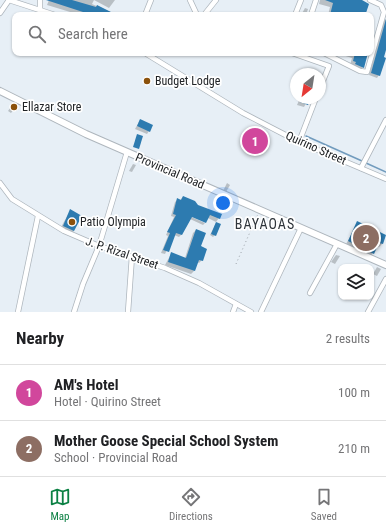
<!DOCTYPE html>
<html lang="en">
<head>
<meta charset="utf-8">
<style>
	body { margin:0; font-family:"Roboto Condensed",sans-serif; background:#f6f6f6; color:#202124 }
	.controls { position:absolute; right:12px; bottom:12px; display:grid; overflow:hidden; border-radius:8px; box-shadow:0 1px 3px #0004 }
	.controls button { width:36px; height:36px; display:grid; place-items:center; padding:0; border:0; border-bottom:1px solid #e0e0e0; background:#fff; color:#202124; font:20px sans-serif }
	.compass { position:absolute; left:290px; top:68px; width:36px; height:36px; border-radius:50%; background:#fff; box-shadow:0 1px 3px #0004; rotate:210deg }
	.you { position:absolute; left:223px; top:203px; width:14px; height:14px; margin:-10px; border:3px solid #fff; border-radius:50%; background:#1a73e8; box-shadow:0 0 0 6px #1a73e833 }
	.badge { display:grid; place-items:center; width:26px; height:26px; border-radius:50%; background:#0b8043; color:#fff; font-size:13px; font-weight:700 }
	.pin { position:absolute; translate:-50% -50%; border:2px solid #fff; box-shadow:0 1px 4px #0006 }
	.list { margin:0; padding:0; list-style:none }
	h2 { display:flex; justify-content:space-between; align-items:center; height:52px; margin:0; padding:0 16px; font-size:17px }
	h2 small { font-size:13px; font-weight:400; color:#757577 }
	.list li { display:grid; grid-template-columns:26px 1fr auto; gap:12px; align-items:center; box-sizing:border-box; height:56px; padding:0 16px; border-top:1px solid #e0e0e0 }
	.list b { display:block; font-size:15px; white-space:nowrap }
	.list p { margin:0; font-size:13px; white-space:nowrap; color:#757577 }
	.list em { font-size:13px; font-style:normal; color:#757577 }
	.icon { flex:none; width:22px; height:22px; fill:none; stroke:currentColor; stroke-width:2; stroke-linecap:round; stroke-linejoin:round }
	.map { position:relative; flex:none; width:386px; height:312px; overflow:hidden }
	.search { position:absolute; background:#fff; box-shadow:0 1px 3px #0004; left:12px; right:12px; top:12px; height:44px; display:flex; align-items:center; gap:10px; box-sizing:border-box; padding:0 14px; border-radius:8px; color:#757577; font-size:15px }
	.sheet { height:164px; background:#fff }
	nav { display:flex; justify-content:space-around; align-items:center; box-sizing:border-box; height:56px; border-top:1px solid #e0e0e0; background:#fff; font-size:11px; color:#757577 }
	nav a { display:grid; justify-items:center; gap:2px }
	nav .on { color:#0b8043 }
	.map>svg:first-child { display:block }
	.shadow { fill:#0003 }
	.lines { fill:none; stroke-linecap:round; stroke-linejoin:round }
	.stream { stroke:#719bbd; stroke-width:1.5 }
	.building { fill:#2d7bb0 }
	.minor-casing { stroke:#aeb6bd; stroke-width:6 }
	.major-casing { stroke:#aeb6bd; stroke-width:8 }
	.path { stroke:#9ba1a7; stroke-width:1; stroke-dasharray:1 3; stroke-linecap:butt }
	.minor { stroke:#fff; stroke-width:4.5 }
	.major { stroke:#fff; stroke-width:6 }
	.poi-dot { fill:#8b510b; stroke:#fff; stroke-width:1.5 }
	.labels { text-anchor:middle; stroke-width:3.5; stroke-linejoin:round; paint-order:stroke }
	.poi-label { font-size:12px; fill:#202326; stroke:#fff; text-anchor:start }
	.street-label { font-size:12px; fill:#202326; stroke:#fff }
	.quarter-label { font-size:14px; letter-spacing:1px; fill:#2f353b; stroke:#fff }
</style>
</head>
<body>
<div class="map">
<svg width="386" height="312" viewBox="0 0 386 312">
	<rect width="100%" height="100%" fill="#e7eff6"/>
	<g class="shadow">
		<polygon points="49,0 115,0 109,8 94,0 92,4 110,12 108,15 80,15 47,5"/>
		<polygon points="320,0 359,0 368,4 363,15 328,15 330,7 319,4"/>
		<polygon points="305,8 308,9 306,15 301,15"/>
		<polygon points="386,19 386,45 379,75 377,78 369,75 384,21"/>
		<polygon points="336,53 367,53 363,67 360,71 350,65 352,58"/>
		<polygon points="300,98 309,98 304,107 297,105"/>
		<polygon points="12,105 16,107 11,113 8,111"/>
		<polygon points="140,120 149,131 147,134 135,129"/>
		<polygon points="133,164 136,165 132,172 129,171"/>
		<polygon points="227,183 230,185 226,192 223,191"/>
		<polygon points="183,197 198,206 221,215 216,222 208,218 187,215 205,223 203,225 190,219 181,235 179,237 174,235 165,254 161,253 168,236 166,235 174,217 171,216 175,202 178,199 180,200"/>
		<polygon points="70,211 74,231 71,234 60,229"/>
		<polygon points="216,223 215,235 213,237 210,235"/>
		<polygon points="358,223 382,244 379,247 377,246 371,256 346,244"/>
		<polygon points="196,230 202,260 199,263 197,262 194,271 191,274 165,265 171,254 185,258 193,233"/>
		<polygon points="336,255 340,256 335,264 331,262"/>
		<polygon points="377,267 381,269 377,276 373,274"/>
	</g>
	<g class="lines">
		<g class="stream">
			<polyline points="306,136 362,161"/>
			<polyline points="366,163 386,172"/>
		</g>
	</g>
	<g class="building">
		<polygon points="46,0 72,0 96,7 97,5 111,12 109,15 89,14 86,15 83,12"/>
		<polygon points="325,0 362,0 369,4 366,13 363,12 362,15 330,15 333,3"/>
		<polygon points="386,19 386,50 384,57 386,58 380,76 371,73"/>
		<polygon points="355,53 368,53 364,68 355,64 356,62 353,61"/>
		<polygon points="301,98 310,98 308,105 300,102"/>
		<polygon points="140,119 153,125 150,132 137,126"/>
		<polygon points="137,134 143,136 139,149 133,147"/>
		<polygon points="183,196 195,201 198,205 222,214 220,219 210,215 206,223 192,217 182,235 176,233 169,252 163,250 170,233 167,232 176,215 173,214 177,198 181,200"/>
		<polygon points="70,209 82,216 74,231 63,226"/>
		<polygon points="357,221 386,235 383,244 379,243 374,254 348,241"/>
		<polygon points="216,222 221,224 216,236 211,234"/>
		<polygon points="196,229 206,233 201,246 207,249 203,261 199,260 195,271 168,262 171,252 186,258"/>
	</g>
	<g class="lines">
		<g class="minor-casing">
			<g id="minor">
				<polyline points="9,0 55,15"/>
				<polyline points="40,0 40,10"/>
				<polyline points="190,0 197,15"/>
				<polyline points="0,13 9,0"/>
				<polyline points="145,15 151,0"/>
				<polyline points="204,15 216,0"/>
				<polyline points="295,15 301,0"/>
				<polyline points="311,15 316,0"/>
				<polyline points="145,53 243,113 299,142 386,179"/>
				<polyline points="292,53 329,66 320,88"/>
				<polyline points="324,53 360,71 367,72 384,12 381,5 370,0"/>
				<polyline points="299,142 316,98"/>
				<polyline points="361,168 386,120"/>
				<polyline points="0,183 12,199 64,231 99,246 165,268 199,283 251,312"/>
				<polyline points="310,293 337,244"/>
				<polyline points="18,312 38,216"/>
				<polyline points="74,312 83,284 99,246 127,152"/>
				<polyline points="128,312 132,256"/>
				<polyline points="233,312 236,304"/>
				<polyline points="261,312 301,228"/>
				<polyline points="368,312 386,279"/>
			</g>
		</g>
		<g class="major-casing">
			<polyline id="major" points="0,91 86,134 386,265"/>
		</g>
		<polyline class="path" points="236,264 258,214"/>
		<use href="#minor" class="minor"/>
		<use href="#major" class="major"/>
	</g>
	<g class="poi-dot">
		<circle cx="147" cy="81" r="4"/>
		<circle cx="14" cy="107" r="4"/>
		<circle cx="72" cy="222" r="4"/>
	</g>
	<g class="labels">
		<g class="poi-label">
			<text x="155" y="85">Budget Lodge</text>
			<text x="22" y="111">Ellazar Store</text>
			<text x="80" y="226">Patio Olympia</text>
		</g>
		<g class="street-label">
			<text transform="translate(316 148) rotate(24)" y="4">Quirino Street</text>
			<text transform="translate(170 171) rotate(23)" y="4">Provincial Road</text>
			<text transform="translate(122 253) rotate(19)" y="4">J. P. Rizal Street</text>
		</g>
		<g class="quarter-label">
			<text x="265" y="229">BAYAOAS</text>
		</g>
	</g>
</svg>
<div class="controls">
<button><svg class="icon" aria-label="layers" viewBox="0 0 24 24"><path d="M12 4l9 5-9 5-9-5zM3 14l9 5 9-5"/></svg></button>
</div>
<svg class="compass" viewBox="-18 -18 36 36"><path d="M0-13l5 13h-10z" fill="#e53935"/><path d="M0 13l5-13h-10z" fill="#757577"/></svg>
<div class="you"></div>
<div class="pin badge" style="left:255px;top:141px;background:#d1479c">1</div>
<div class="pin badge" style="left:366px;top:238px;background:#8d6e63">2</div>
<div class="search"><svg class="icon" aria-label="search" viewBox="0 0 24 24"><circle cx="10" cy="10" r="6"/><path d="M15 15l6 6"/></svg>Search here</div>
</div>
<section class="sheet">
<h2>Nearby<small>2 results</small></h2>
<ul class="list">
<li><span class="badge" style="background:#d1479c">1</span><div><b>AM's Hotel</b><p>Hotel · Quirino Street</p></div><em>100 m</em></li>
<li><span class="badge" style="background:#8d6e63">2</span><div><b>Mother Goose Special School System</b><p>School · Provincial Road</p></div><em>210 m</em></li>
</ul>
</section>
<nav>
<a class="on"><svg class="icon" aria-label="map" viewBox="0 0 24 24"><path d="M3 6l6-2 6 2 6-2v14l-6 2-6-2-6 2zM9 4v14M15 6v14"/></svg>Map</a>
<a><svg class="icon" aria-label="directions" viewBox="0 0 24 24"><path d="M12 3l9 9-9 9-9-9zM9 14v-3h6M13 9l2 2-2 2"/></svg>Directions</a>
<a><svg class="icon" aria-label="saved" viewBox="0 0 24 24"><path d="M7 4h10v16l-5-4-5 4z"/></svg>Saved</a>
</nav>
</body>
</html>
